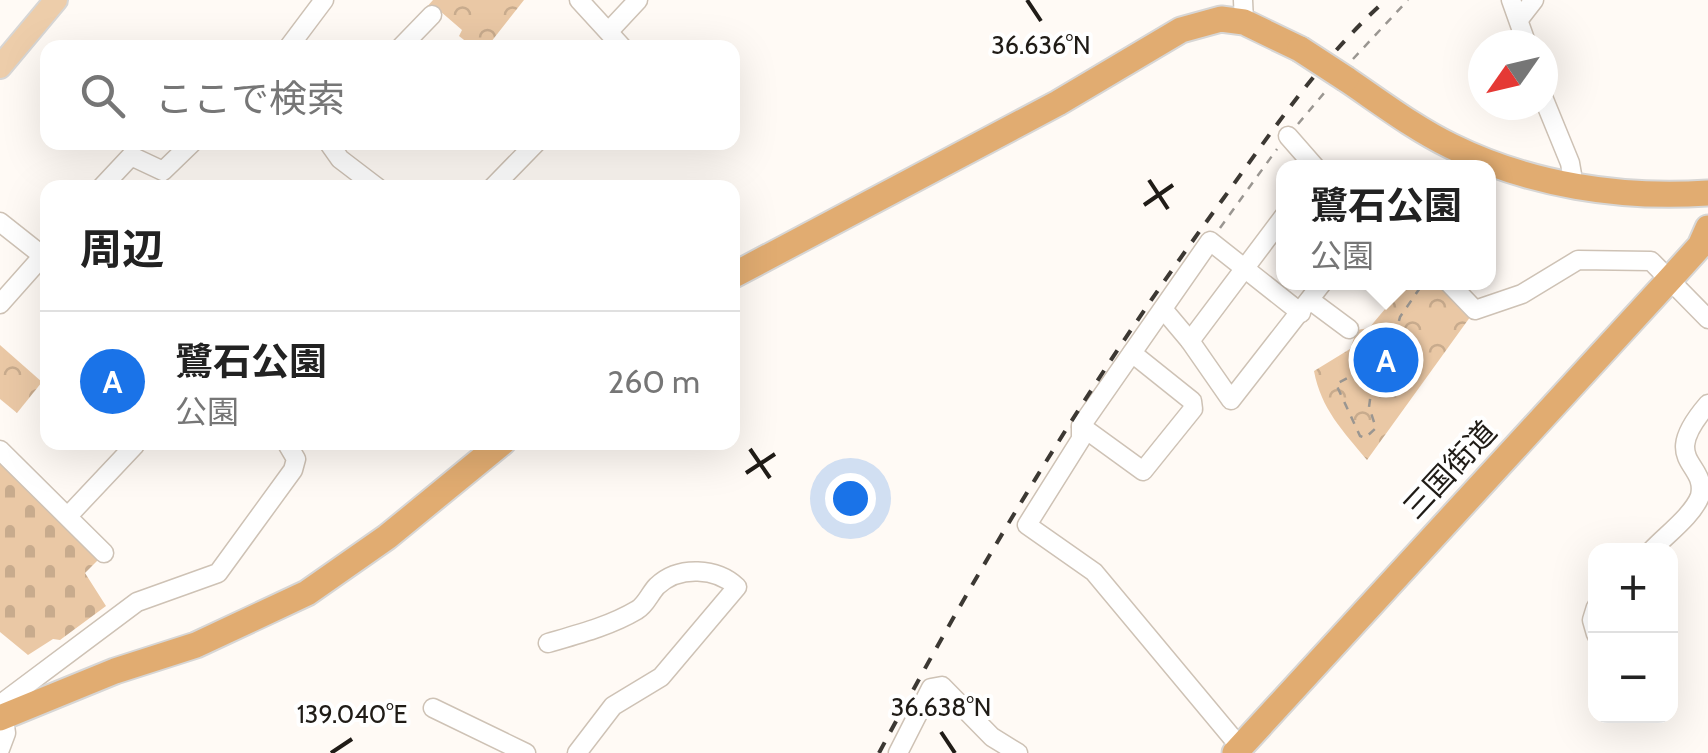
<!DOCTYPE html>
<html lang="ja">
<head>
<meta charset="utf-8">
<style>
	body { margin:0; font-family:Cabin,"Noto Sans JP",sans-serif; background:#f6f6f6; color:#222 }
	.controls { position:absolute; right:30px; bottom:30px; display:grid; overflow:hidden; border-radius:20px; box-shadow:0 10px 40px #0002 }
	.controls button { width:90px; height:90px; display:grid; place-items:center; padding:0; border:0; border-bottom:2px solid #e0e0e0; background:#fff; color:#222; font:50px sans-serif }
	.compass { position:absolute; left:1468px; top:30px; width:90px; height:90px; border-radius:50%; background:#fff; box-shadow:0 10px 40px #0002; rotate:236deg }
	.you { position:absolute; left:850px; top:498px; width:35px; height:35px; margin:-25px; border:8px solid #fff; border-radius:50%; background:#1a73e8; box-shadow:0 0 0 15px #1a73e833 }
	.badge { display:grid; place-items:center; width:65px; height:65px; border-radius:50%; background:#1a73e8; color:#fff; font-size:32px; font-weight:700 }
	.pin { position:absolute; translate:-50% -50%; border:5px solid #fff; box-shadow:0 2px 10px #0006 }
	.popup { position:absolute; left:1276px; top:160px; width:220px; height:130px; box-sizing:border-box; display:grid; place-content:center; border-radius:20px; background:#fff; filter:drop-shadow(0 2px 8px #0005); font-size:32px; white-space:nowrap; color:#767676 }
	.popup b { font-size:38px; color:#222 }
	.popup::after { content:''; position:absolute; left:50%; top:100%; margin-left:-20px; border:20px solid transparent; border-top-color:#fff }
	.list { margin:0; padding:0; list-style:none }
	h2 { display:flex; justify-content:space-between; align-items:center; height:130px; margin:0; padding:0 40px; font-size:42px }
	h2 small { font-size:32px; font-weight:400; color:#767676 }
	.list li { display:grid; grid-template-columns:65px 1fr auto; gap:30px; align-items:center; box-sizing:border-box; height:140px; padding:0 40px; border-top:2px solid #e0e0e0 }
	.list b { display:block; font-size:38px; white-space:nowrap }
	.list p { margin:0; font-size:32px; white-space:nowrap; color:#767676 }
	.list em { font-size:32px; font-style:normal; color:#767676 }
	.icon { flex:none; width:55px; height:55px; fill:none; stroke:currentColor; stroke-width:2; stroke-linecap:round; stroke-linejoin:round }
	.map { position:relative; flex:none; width:1708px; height:753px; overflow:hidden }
	.search { position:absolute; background:#fff; box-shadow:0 10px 40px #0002; left:40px; top:40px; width:700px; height:110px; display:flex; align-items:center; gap:25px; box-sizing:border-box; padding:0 35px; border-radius:20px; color:#767676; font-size:38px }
	.panel { position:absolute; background:#fff; box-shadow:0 10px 40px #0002; left:40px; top:180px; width:700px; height:270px; border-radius:20px }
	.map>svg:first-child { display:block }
	.cemetery { fill:url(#cemetery-stones) }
	.park { fill:url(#park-crowns) }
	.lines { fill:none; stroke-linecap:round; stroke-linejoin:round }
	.minor-casing { stroke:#cec2b5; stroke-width:21 }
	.major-casing { stroke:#d7d6d5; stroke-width:26 }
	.highway-casing { stroke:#d7d6d5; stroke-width:29 }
	.path { stroke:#9a9691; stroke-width:2.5; stroke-dasharray:8 8; stroke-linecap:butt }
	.minor { stroke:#fff; stroke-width:18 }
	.major { stroke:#edcdaa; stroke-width:22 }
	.highway { stroke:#e1ac71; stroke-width:25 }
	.rail { stroke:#3c3833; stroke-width:4; stroke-dasharray:12 12; stroke-linecap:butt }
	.highway-bridge-casing { stroke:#d7d6d5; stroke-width:29; stroke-linecap:butt }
	.highway-bridge { stroke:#e1ac71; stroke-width:25 }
	.ticks { fill:none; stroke:#201c17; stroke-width:4 }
	.labels { text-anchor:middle; stroke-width:8; stroke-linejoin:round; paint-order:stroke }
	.street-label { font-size:30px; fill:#201c17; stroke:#fff }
	.ticks-label { font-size:25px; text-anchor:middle; fill:#201c17; stroke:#fff; stroke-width:8; stroke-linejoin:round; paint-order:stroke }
</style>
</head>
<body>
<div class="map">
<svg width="1708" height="753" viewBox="0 0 1708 753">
	<defs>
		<pattern id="cemetery-stones" width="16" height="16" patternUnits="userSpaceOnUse" patternTransform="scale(2.5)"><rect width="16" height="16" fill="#eac8a5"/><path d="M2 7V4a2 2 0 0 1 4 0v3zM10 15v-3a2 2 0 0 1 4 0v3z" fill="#c8ab8d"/></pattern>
		<pattern id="park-crowns" width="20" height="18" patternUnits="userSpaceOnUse" patternTransform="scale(2.5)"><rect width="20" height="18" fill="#eac8a5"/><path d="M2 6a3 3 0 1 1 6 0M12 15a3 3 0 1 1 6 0" fill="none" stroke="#c8ab8d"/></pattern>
	</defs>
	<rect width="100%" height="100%" fill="#fffaf5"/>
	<polygon class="cemetery" points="0,454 102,556 85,573 106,606 60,640 53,639 28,655 0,632"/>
	<g class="park">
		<polygon points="433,0 524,0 487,47 473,47 459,36 462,30 440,11 434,16 425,9"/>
		<path d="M1407,283H1446L1473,313L1367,460C1343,431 1321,409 1314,371L1350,349L1357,330L1369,328Z"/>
		<polygon points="0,345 42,382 17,413 0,399"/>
	</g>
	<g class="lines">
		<g class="minor-casing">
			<g id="minor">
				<polyline points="579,0 623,48"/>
				<polyline points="1243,0 1244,22"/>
				<polyline points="1511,0 1527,45"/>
				<polyline points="1520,18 1534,0"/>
				<polyline points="610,30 638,0"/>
				<polyline points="288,48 324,0"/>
				<polyline points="400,48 432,15"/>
				<polyline points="1543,97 1570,163 1574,186"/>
				<polyline points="1288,136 1316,168"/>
				<polyline points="328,142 340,159 378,188"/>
				<polyline points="101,188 131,156 163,171 193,142"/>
				<polyline points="492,188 537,142"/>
				<polyline points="1284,216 1190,341 1231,400 1323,282"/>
				<polyline points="0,222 48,260"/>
				<polyline points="1448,282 1475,310 1522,294 1578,260 1651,261 1708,319"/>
				<polyline points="1310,300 1349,329"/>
				<polyline points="0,304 48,250"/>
				<polyline points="1163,309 1190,341"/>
				<polyline points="1081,426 1143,471 1193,409 1192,401 1132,353"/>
				<polyline points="0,450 104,553"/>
				<polyline points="69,515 135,445"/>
				<path d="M1652,550C1666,535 1693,515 1700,496C1708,461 1657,463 1708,404"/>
				<polyline points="1596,607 1592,620 1596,634"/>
				<path d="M548,643C579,634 610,626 637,610C646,605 650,593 657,586C679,565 717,568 737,587L661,677L613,706L577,753"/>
				<polyline points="433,708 526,753"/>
				<polyline points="1240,747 1094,572 1027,525 1081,439 1081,426 1210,241 1301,313"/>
				<polyline points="0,749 6,733 2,705 6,700 137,602 218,573 293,470 296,459 286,442"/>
				<polyline points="898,753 931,688 942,686 992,737 1018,753"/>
			</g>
		</g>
		<g class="major-casing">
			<polyline id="major" points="0,67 56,0"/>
		</g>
		<g class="highway-casing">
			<g id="highway">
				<path d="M1346,79C1380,102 1414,128 1451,146C1530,185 1621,199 1708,193"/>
				<polyline points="732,276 1058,103 1181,30 1221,19 1244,22 1300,49"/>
				<polyline points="0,718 115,671 196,645 307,593 387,537 503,442"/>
				<polyline points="1235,753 1671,278 1700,246 1708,228"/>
			</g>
		</g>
		<g class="path">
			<polyline points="1353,59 1408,0"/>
			<polyline points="1298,124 1325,92"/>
			<polyline points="1220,228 1277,149"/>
			<polyline points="1358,343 1368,356"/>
			<polyline points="1391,352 1400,317 1424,282"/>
			<polyline points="1361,371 1336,384 1360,436 1365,438 1376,428 1369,407 1372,385"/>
		</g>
		<use href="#minor" class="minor"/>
		<use href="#major" class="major"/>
		<use href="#highway" class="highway"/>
		<path class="rail" d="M879,753C982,560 1093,376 1223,199C1273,130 1322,57 1386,0"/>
		<g class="highway-bridge-casing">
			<polyline id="highway-bridge" points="1300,49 1346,79"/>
		</g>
		<use href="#highway-bridge" class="highway-bridge"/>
	</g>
	<path class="ticks" d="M1027,0L1041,21M1149,180L1168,209M1144,205L1173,185M750,449L770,478M746,473L775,454M941,732L955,753M331,753L352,739"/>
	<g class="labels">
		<g class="street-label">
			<text transform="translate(1450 470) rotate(-47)" y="10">三国街道</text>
		</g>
	</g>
	<g class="ticks-label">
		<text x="1041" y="54">36.636°N</text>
		<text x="941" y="716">36.638°N</text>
		<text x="352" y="723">139.040°E</text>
	</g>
</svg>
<div class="controls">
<button>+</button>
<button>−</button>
</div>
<svg class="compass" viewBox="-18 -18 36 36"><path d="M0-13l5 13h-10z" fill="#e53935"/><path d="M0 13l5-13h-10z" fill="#767676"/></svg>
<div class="you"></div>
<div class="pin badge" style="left:1386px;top:360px">A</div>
<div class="popup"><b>鷺石公園</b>公園</div>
<div class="search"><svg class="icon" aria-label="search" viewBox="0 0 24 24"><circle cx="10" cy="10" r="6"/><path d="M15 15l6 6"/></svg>ここで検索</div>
<section class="panel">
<h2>周辺<small></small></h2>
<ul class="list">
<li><span class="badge">A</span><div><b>鷺石公園</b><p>公園</p></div><em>260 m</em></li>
</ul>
</section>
</div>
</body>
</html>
